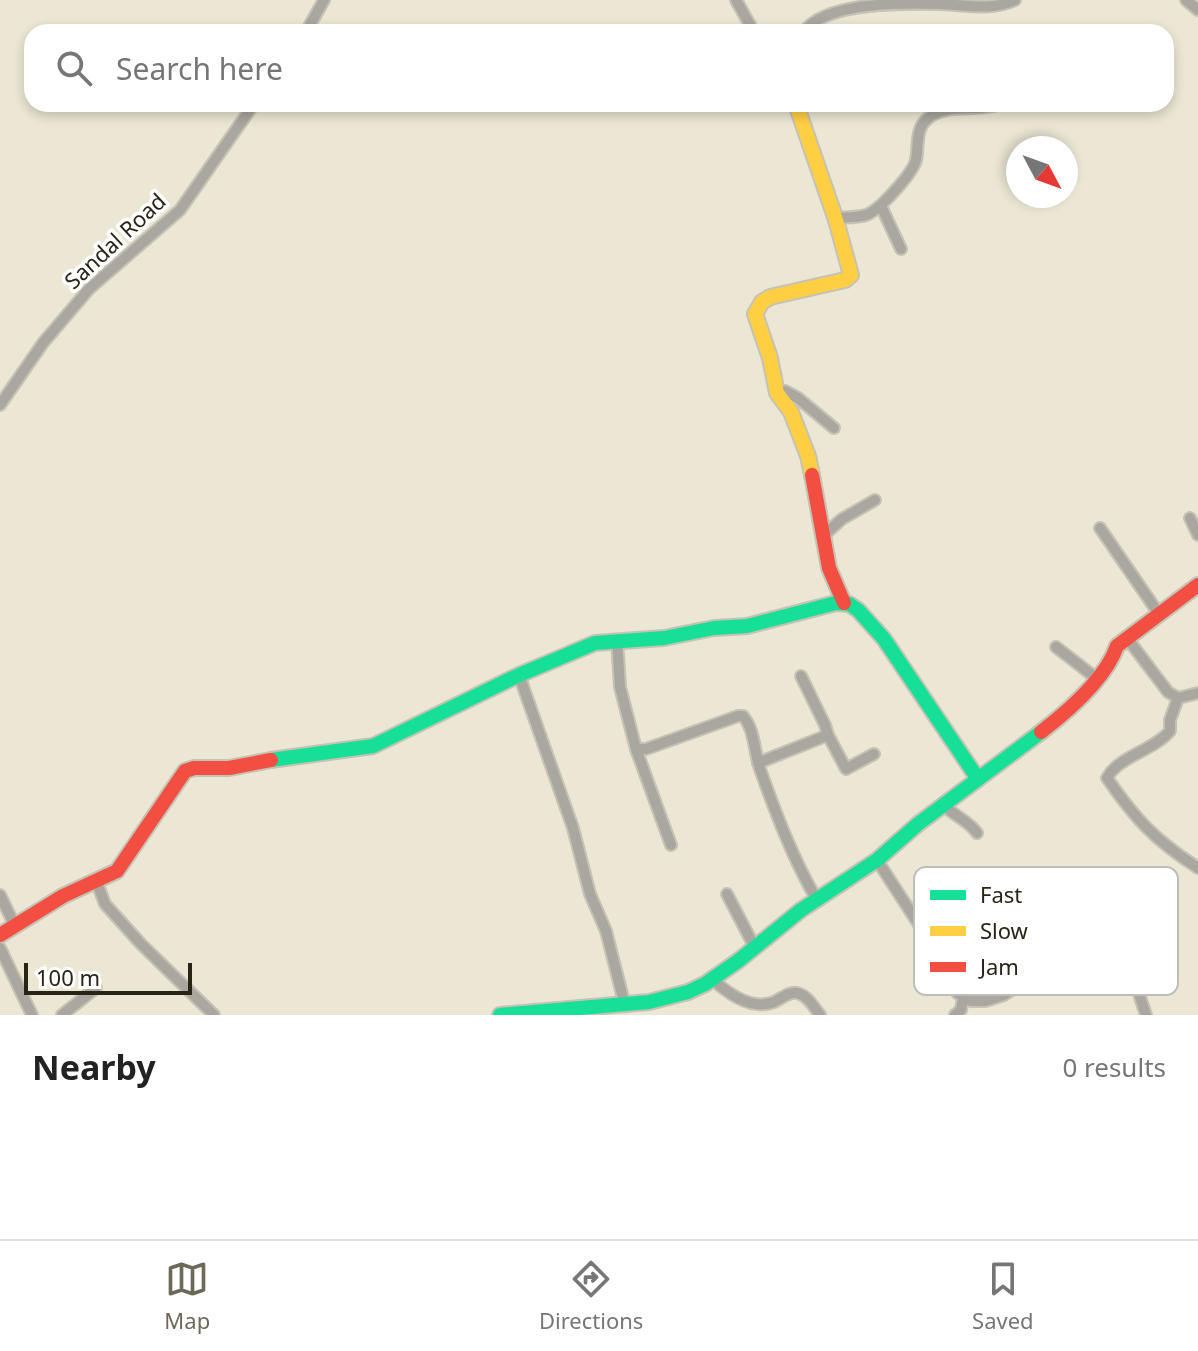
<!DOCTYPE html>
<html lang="en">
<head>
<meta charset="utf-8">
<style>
	body { margin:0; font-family:"Noto Sans",sans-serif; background:#f2f2f2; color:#222 }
	.compass { position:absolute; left:1006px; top:136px; width:72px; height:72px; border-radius:50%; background:#fff; box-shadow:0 4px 12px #0003; rotate:131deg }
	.scale { position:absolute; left:24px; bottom:20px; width:168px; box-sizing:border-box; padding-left:8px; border:4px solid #282517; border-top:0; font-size:22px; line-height:28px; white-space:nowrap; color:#282517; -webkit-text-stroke:6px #fff; paint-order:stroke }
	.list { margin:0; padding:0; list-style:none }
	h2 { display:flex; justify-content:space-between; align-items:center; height:104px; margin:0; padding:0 32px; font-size:34px }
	h2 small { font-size:26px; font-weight:400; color:#767676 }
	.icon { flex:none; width:44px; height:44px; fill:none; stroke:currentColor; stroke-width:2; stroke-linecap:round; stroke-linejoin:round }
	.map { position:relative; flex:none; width:1198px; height:1015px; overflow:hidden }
	.search { position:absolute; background:#fff; box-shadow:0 4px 12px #0003; left:24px; right:24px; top:24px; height:88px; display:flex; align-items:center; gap:20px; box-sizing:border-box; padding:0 28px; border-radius:24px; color:#767676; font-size:30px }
	.sheet { height:224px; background:#fff }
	nav { display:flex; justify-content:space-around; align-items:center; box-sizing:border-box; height:112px; border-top:2px solid #e0e0e0; background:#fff; font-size:22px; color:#767676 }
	nav a { display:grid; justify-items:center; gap:4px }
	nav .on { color:#6d6959 }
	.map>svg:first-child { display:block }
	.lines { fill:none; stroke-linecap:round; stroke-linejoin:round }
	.street-casing { stroke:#c6c2b4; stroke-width:14 }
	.fast-casing { stroke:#c6c2b4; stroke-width:18 }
	.slow-casing { stroke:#c6c2b4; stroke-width:18 }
	.jam-casing { stroke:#c6c2b4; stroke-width:18 }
	.street { stroke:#aaa7a0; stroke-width:10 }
	.fast { stroke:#16e098; stroke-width:14 }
	.slow { stroke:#ffcf43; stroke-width:14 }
	.jam { stroke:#f24e42; stroke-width:14 }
	.labels { text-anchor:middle; stroke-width:7; stroke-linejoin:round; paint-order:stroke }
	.street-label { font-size:22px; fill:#282517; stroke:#fff }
	.key { fill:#fff; stroke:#bebeb9; stroke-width:2 }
	.key-label { font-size:22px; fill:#282517 }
</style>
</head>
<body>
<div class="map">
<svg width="1198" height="1015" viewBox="0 0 1198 1015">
	<rect width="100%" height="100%" fill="#ece7d4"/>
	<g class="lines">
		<g class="street-casing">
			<g id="street">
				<polyline points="736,0 754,32"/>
				<polyline points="1186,0 1198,10"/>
				<polyline points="306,32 324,0"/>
				<path d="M804,32C825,1 907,3 941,4C966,5 992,11 1015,0"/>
				<polyline points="881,206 901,249"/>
				<path d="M835,218C845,217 857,218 866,215C879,211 913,173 916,160C919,145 915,130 927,119C946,102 977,113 1000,104"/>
				<polyline points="777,393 785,391 798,398 834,428"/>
				<polyline points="0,405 43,343 89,289 180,210 254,104"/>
				<polyline points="1190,518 1198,535"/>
				<polyline points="1100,528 1159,614"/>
				<polyline points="824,535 842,519 875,500"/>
				<polyline points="1127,638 1168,692 1178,698 1198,693"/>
				<path d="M617,640L620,687L636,749H646L738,716H743C755,730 754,752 760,769C776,814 793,859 817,900"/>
				<polyline points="1056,647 1096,678"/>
				<polyline points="519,675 573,828 590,894 606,931 625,1006"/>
				<polyline points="801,676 825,725 828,735"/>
				<path d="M1178,698L1170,720V731C1153,751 1119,756 1107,778C1136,820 1155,840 1198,868"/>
				<polyline points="636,749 671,845"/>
				<polyline points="758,763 828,735 846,769 874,754"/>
				<path d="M944,805C955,817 968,820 977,833"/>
				<polyline points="877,860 925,934 957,993 971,1001 985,1001 1004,995 1053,963 1067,945 1111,928 1131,970 1146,1015"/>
				<polyline points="96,880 105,904 141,944 214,1015"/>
				<polyline points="727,894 754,946"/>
				<polyline points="0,895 15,926"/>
				<polyline points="0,948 32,1015"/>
				<path d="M711,978C727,993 751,1011 774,1002C781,999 789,991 797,993C807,995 814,1007 820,1015"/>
				<polyline points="62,1015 96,988"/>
				<polyline points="955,1015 961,1010 963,997"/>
			</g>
		</g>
		<g class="fast-casing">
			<g id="fast">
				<polyline points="271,760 373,746 519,675 595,643 664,638 714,628 747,626 836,603 849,604 858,610 884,639 978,779"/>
				<polyline points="500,1015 649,1002 688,992 705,984 738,961 801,910 877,860 918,824 1041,732"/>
			</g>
		</g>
		<g class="slow-casing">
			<polyline id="slow" points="796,104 836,220 851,275 845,280 770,297 762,302 755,314 770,358 777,393 791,412 808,456 812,475"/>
		</g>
		<g class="jam-casing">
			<g id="jam">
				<polyline points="812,475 829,568 844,603"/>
				<path d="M1041,732C1067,712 1106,678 1117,646L1198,585"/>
				<polyline points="0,935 63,896 117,871 185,771 194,768 229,768 271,760"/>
			</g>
		</g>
		<use href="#street" class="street"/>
		<use href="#fast" class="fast"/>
		<use href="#slow" class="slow"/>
		<use href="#jam" class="jam"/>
	</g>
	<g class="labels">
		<g class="street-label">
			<text transform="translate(115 241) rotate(-43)" y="8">Sandal Road</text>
		</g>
	</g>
	<rect x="914" y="867" width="264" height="128" rx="12" class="key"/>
	<rect x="930" y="890" width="36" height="10" fill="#16e098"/>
	<rect x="930" y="926" width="36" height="10" fill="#ffcf43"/>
	<rect x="930" y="962" width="36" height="10" fill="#f24e42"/>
	<g class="key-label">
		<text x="980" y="903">Fast</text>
		<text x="980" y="939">Slow</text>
		<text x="980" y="975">Jam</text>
	</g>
</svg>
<svg class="compass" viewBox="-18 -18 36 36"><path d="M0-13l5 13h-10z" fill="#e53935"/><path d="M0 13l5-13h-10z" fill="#767676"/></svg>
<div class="scale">100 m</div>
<div class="search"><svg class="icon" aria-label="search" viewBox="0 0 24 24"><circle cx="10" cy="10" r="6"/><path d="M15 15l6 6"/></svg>Search here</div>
</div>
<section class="sheet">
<h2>Nearby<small>0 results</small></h2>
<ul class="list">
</ul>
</section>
<nav>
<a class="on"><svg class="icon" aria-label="map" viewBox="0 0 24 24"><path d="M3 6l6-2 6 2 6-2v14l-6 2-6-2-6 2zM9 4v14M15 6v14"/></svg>Map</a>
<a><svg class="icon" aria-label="directions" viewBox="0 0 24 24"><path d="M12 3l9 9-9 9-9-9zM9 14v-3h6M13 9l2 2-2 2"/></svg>Directions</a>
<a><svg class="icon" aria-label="saved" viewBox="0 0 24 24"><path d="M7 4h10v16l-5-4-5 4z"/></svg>Saved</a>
</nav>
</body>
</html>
